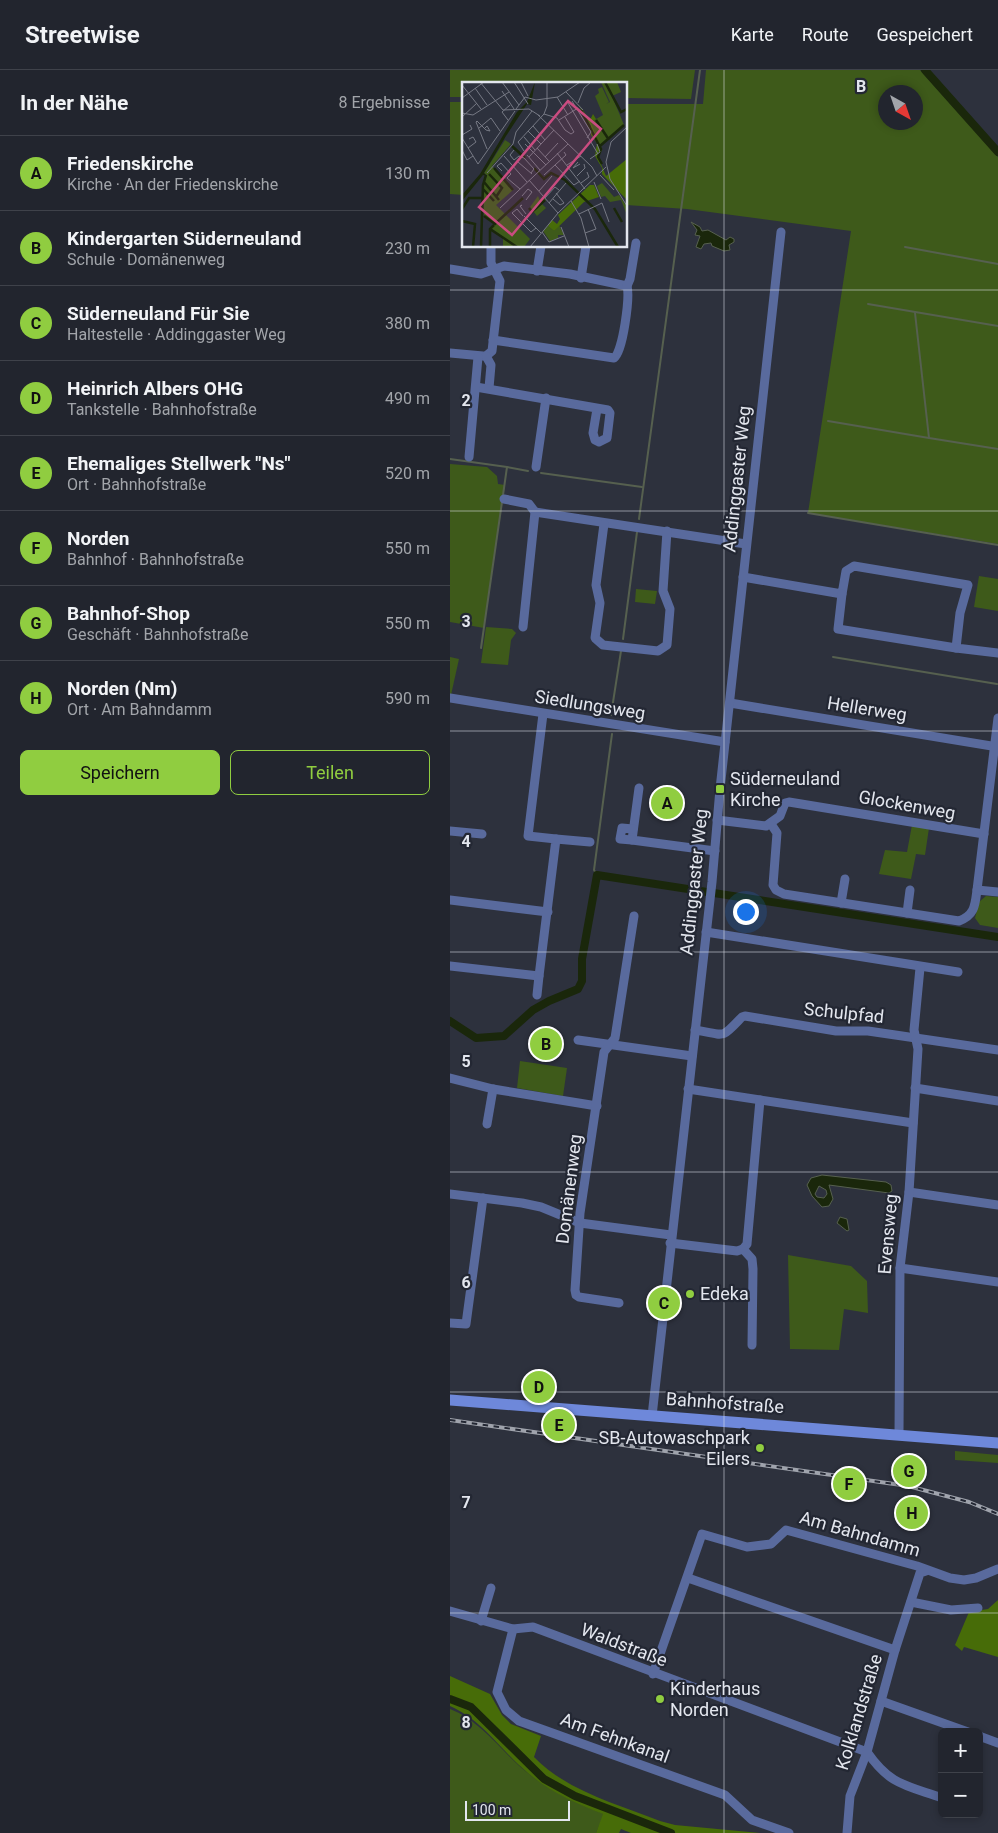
<!DOCTYPE html>
<html lang="de">
<head>
<meta charset="utf-8">
<style>
	body { margin:0; font-family:Roboto,sans-serif; background:#2e313a; color:#f1f3f6 }
	.controls { position:absolute; right:15px; bottom:15px; display:grid; overflow:hidden; border-radius:8px; box-shadow:0 2px 8px #0003 }
	.controls button { width:45px; height:45px; display:grid; place-items:center; padding:0; border:0; border-bottom:1px solid #3f424a; background:#22252e; color:#f1f3f6; font:25px sans-serif }
	.compass { position:absolute; left:428px; top:15px; width:45px; height:45px; border-radius:50%; background:#22252e; box-shadow:0 2px 8px #0003; rotate:140deg }
	.scale { position:absolute; left:15px; bottom:12px; width:105px; box-sizing:border-box; padding-left:5px; border:2px solid #e3e6ee; border-top:0; font-size:14px; line-height:18px; white-space:nowrap; color:#e3e6ee; -webkit-text-stroke:4px #232733; paint-order:stroke }
	.you { position:absolute; left:295px; top:841px; width:18px; height:18px; margin:-12px; border:4px solid #fff; border-radius:50%; background:#1a73e8; box-shadow:0 0 0 8px #1a73e833 }
	.badge { display:grid; place-items:center; width:32px; height:32px; border-radius:50%; background:#90cd40; color:#111; font-size:16px; font-weight:700 }
	.pin { position:absolute; translate:-50% -50%; border:2px solid #fff; box-shadow:0 1px 5px #0006 }
	.list { margin:0; padding:0; list-style:none }
	h2 { display:flex; justify-content:space-between; align-items:center; height:65px; margin:0; padding:0 20px; font-size:21px }
	h2 small { font-size:16px; font-weight:400; color:#a2a5aa }
	.list li { display:grid; grid-template-columns:32px 1fr auto; gap:15px; align-items:center; box-sizing:border-box; height:75px; padding:0 20px; border-top:1px solid #3f424a }
	.list b { display:block; font-size:19px; white-space:nowrap }
	.list p { margin:0; font-size:16px; white-space:nowrap; color:#a2a5aa }
	.list em { font-size:16px; font-style:normal; color:#a2a5aa }
	.actions { display:flex; gap:10px; padding:15px 20px }
	.actions a { flex:1; padding:11px 0; border:1px solid #90cd40; border-radius:8px; text-align:center; font-size:18px; color:#90cd40 }
	.actions .main { background:#90cd40; color:#111 }
	.map { position:relative; flex:none; width:548px; height:1763px; overflow:hidden }
	header { display:flex; align-items:center; gap:30px; box-sizing:border-box; height:70px; padding:0 25px; background:#22252e; border-bottom:1px solid #3f424a }
	header strong { font-size:24px }
	nav { display:flex; gap:28px; margin-inline-start:auto; font-size:18px }
	main { display:flex }
	aside { flex:1; background:#22252e }
	.map>svg:first-child { display:block }
	.green { fill:#3e5a1a; fill-rule:evenodd }
	.forest { fill:#476c08 }
	.water { fill:#1a270b; stroke:#56604f; fill-rule:evenodd }
	.lines { fill:none; stroke-linecap:round; stroke-linejoin:round }
	.stream { stroke:#56604f; stroke-width:2 }
	.canal { stroke:#1a270b; stroke-width:8 }
	.minor { stroke:#596a9d; stroke-width:9 }
	.secondary { stroke:#6e88da; stroke-width:11 }
	.rail-casing { stroke:#9fa3ac; stroke-width:4 }
	.rail { stroke:#232733; stroke-width:2; stroke-dasharray:5.5; stroke-linecap:butt }
	.grid { fill:none; stroke:#e3e6ee; stroke-width:1; stroke-opacity:0.55 }
	.poi-dot { fill:#90cd40; stroke:#232733; stroke-width:2 }
	.labels { text-anchor:middle; stroke-width:4.5; stroke-linejoin:round; paint-order:stroke }
	.street-label { font-size:18px; fill:#e3e6ee; stroke:#232733 }
	.poi-label { font-size:18px; fill:#e3e6ee; stroke:#232733; text-anchor:start }
	.inset-river { fill:none; stroke:#1a270b; stroke-width:2.5 }
	.inset-road { fill:none; stroke:#767984; stroke-width:1 }
	.view { fill:#ca4c80; fill-opacity:0.15; stroke:#ca4c80; stroke-width:2.5 }
	.inset-edge { fill:none; stroke:#e3e6ee; stroke-width:2.5 }
	.grid-label { font-size:16px; text-anchor:middle; font-weight:bold; fill:#e3e6ee; stroke:#232733; stroke-width:4.5; stroke-linejoin:round; paint-order:stroke }
</style>
</head>
<body>
<header>
<strong>Streetwise</strong>
<nav><a>Karte</a><a>Route</a><a>Gespeichert</a></nav>
</header>
<main>
<aside>
<h2>In der Nähe<small>8 Ergebnisse</small></h2>
<ul class="list">
<li><span class="badge">A</span><div><b>Friedenskirche</b><p>Kirche · An der Friedenskirche</p></div><em>130 m</em></li>
<li><span class="badge">B</span><div><b>Kindergarten Süderneuland</b><p>Schule · Domänenweg</p></div><em>230 m</em></li>
<li><span class="badge">C</span><div><b>Süderneuland Für Sie</b><p>Haltestelle · Addinggaster Weg</p></div><em>380 m</em></li>
<li><span class="badge">D</span><div><b>Heinrich Albers OHG</b><p>Tankstelle · Bahnhofstraße</p></div><em>490 m</em></li>
<li><span class="badge">E</span><div><b>Ehemaliges Stellwerk &quot;Ns&quot;</b><p>Ort · Bahnhofstraße</p></div><em>520 m</em></li>
<li><span class="badge">F</span><div><b>Norden</b><p>Bahnhof · Bahnhofstraße</p></div><em>550 m</em></li>
<li><span class="badge">G</span><div><b>Bahnhof-Shop</b><p>Geschäft · Bahnhofstraße</p></div><em>550 m</em></li>
<li><span class="badge">H</span><div><b>Norden (Nm)</b><p>Ort · Am Bahndamm</p></div><em>590 m</em></li>
</ul>
<div class="actions"><a class="main">Speichern</a><a>Teilen</a></div>
</aside>
<div class="map">
<svg width="548" height="1763" viewBox="0 0 548 1763">
	<rect width="100%" height="100%" fill="#2d313d"/>
	<g class="green">
		<polygon points="0,0 245,0 241,29 176,28 176,14 14,14 14,27 0,27"/>
		<path d="M256,0H470L548,87V474L358,443L401,161L237,139L176,135V34H253ZM436,22H466V52H436Z"/>
		<polygon points="0,32 14,32 14,125 0,124"/>
		<polygon points="0,394 37,397 47,406 48,414 55,415 34,558 0,552"/>
		<polygon points="529,506 548,509 548,541 524,537"/>
		<polygon points="186,519 207,521 205,534 185,532"/>
		<polygon points="36,557 62,559 66,563 61,570 58,595 31,593"/>
		<polygon points="0,587 9,589 1,625 0,625"/>
		<polygon points="462,755 479,758 475,785 466,784 461,809 429,804 435,780 457,782"/>
		<polygon points="536,826 548,827 548,858 530,855 525,848 529,832"/>
		<polygon points="70,991 117,998 113,1026 67,1018"/>
		<polygon points="338,1185 401,1196 417,1211 418,1243 394,1239 389,1280 340,1279"/>
		<polygon points="505,1381 548,1385 548,1393 505,1390"/>
		<path d="M0,1639C33,1652 52,1683 79,1704C101,1722 128,1734 154,1744L146,1763H0Z"/>
	</g>
	<g class="forest">
		<polygon points="548,1530 548,1587 514,1577 512,1581 505,1575 519,1542 538,1539"/>
		<path d="M0,1606L40,1624L52,1645L61,1654L91,1666L84,1687C117,1721 167,1734 210,1751L225,1755L310,1763H181L171,1759L169,1763H146L153,1744C127,1734 100,1722 79,1704C51,1681 34,1651 0,1636Z"/>
	</g>
	<g class="water">
		<polygon points="241,152 250,157 252,161 258,160 276,170 280,167 284,169 284,172 279,175 280,180 274,181 262,176 261,173 254,174 251,179 246,177 250,166 245,165 247,160"/>
		<path d="M372,1105L436,1112L441,1115L442,1121L439,1123L379,1115L383,1129L379,1136L372,1137L362,1126L357,1115L361,1108ZM369,1116L376,1120L377,1124L374,1128L367,1127L365,1124Z"/>
		<polygon points="390,1147 397,1149 399,1160 397,1161 387,1153"/>
	</g>
	<g class="lines">
		<g class="stream">
			<polyline points="455,177 548,194"/>
			<polyline points="418,234 548,256"/>
			<polyline points="465,243 479,368 548,379"/>
			<polyline points="378,351 479,368"/>
			<polyline points="0,389 57,397"/>
			<polyline points="91,403 192,417"/>
			<polyline points="53,425 57,397 78,401"/>
			<polyline points="358,443 548,475"/>
			<polyline points="189,449 250,0"/>
			<polyline points="173,569 187,462"/>
			<polyline points="31,578 52,432"/>
			<polyline points="383,587 547,614"/>
			<polyline points="161,645 171,581"/>
			<polyline points="147,805 144,800 162,664"/>
		</g>
		<g class="canal">
			<polyline points="475,0 548,82"/>
			<polyline points="0,951 26,968 54,966 83,940 99,931 128,919 132,911 132,889 147,805 548,867"/>
			<polyline points="0,1629 21,1637 94,1709 125,1726 221,1763"/>
		</g>
		<g class="minor">
			<path d="M0,199L31,204L54,196L120,204L177,216C180,227 173,282 164,288L43,270"/>
			<polyline points="87,201 91,176"/>
			<polyline points="131,208 136,176"/>
			<polyline points="177,216 180,209 186,173"/>
			<polyline points="0,283 33,286"/>
			<polyline points="36,286 42,281 50,211 41,193 41,176"/>
			<polyline points="36,286 41,295 39,318"/>
			<polyline points="26,317 158,340 160,343 157,368 149,372 145,370 143,363 147,339"/>
			<polyline points="19,387 28,287"/>
			<polyline points="86,397 96,328"/>
			<polyline points="54,429 79,434 85,442 73,557"/>
			<polyline points="85,442 296,474"/>
			<polyline points="154,454 146,515 150,533 145,568 153,575 208,581 217,575 220,539 213,521 217,461"/>
			<polyline points="293,507 392,524 396,501 404,496 518,515 510,543 506,578 548,583"/>
			<polyline points="392,524 388,559 506,578"/>
			<polyline points="0,628 275,672"/>
			<polyline points="280,633 548,677"/>
			<polyline points="189,718 182,770 265,781"/>
			<polyline points="267,750 316,756 330,746 335,733 339,732 534,764"/>
			<path d="M321,754L327,763L323,815L326,820L334,824L509,851C525,845 525,835 527,820L548,648"/>
			<polyline points="0,761 32,764"/>
			<polyline points="106,769 140,772"/>
			<polyline points="182,770 170,769 172,758 183,759"/>
			<polyline points="527,820 548,822"/>
			<polyline points="0,830 98,842"/>
			<polyline points="391,833 395,809"/>
			<polyline points="457,843 460,820"/>
			<polyline points="256,862 508,902"/>
			<polyline points="0,896 89,906 87,925"/>
			<polyline points="89,906 106,769 78,766 93,644"/>
			<path d="M245,960C277,965 270,970 292,947L295,946L386,961H418L548,980"/>
			<polyline points="128,970 242,986"/>
			<polyline points="0,1008 43,1019 147,1036"/>
			<polyline points="465,1018 548,1031"/>
			<polyline points="238,1019 463,1053"/>
			<polyline points="37,1054 43,1019"/>
			<polyline points="459,1122 548,1135"/>
			<polyline points="0,1124 72,1133 91,1137 130,1153 221,1165"/>
			<polyline points="220,1173 287,1181 293,1179"/>
			<polyline points="450,1198 548,1212"/>
			<polyline points="169,1233 129,1227 126,1225 125,1220 130,1143 154,982 165,968 184,846"/>
			<polyline points="0,1253 16,1254 33,1128"/>
			<polyline points="302,1275 303,1199 302,1189 293,1179 297,1174 310,1030"/>
			<polyline points="202,1346 262,812 270,719 331,162"/>
			<polyline points="449,1364 450,1198 459,1122 468,979 464,960 470,898"/>
			<polyline points="238,1508 445,1580"/>
			<polyline points="461,1532 501,1540 528,1538"/>
			<path d="M0,1541L63,1559L83,1557L417,1682C440,1715 455,1715 492,1728"/>
			<polyline points="31,1551 41,1518"/>
			<polyline points="63,1559 47,1622 56,1640 69,1651 275,1725 302,1750 339,1763"/>
			<polyline points="203,1604 252,1464 297,1477 321,1474 336,1460 467,1496 500,1508 514,1510 526,1508 548,1499"/>
			<polyline points="431,1631 518,1662"/>
			<polyline points="529,1666 548,1673"/>
			<polyline points="397,1763 400,1726 417,1682 445,1580 470,1503 476,1501"/>
		</g>
		<polyline class="secondary" points="0,1330 548,1373"/>
		<g class="rail-casing">
			<polyline id="rail" points="0,1350 458,1416 519,1432 548,1444"/>
		</g>
		<use href="#rail" class="rail"/>
	</g>
	<path class="grid" d="M274,0V1763M0,220H548M0,441H548M0,661H548M0,882H548M0,1102H548M0,1322H548M0,1543H548"/>
	<g class="poi-dot">
		<rect x="265" y="714" width="10" height="10" rx="2.5"/>
		<circle cx="240" cy="1224" r="5"/>
		<circle cx="310" cy="1378" r="5"/>
		<circle cx="210" cy="1629" r="5"/>
	</g>
	<g class="labels">
		<g class="street-label">
			<text transform="translate(287 409) rotate(-84)" y="6">Addinggaster Weg</text>
			<text transform="translate(140 635) rotate(9)" y="6">Siedlungsweg</text>
			<text transform="translate(417 639) rotate(9)" y="6">Hellerweg</text>
			<text transform="translate(457 735) rotate(10)" y="6">Glockenweg</text>
			<text transform="translate(244 812) rotate(-84)" y="6">Addinggaster Weg</text>
			<text transform="translate(394 943) rotate(6)" y="6">Schulpfad</text>
			<text transform="translate(119 1119) rotate(-83)" y="6">Domänenweg</text>
			<text transform="translate(438 1164) rotate(-85)" y="6">Evensweg</text>
			<text transform="translate(275 1333) rotate(4)" y="6">Bahnhofstraße</text>
			<text transform="translate(410 1464) rotate(16)" y="6">Am Bahndamm</text>
			<text transform="translate(174 1575) rotate(21)" y="6">Waldstraße</text>
			<text transform="translate(409 1642) rotate(-73)" y="6">Kolklandstraße</text>
			<text transform="translate(165 1668) rotate(20)" y="6">Am Fehnkanal</text>
		</g>
		<g class="poi-label">
			<text x="280" y="715">Süderneuland<tspan x="280" dy="21">Kirche</tspan></text>
			<text x="250" y="1230">Edeka</text>
			<text x="300" y="1374" text-anchor="end">SB-Autowaschpark<tspan x="300" dy="21">Eilers</tspan></text>
			<text x="220" y="1625">Kinderhaus<tspan x="220" dy="21">Norden</tspan></text>
		</g>
	</g>
	<g transform="translate(12 12)">
		<rect width="165" height="165" fill="#2d313d"/>
		<path d="M139,0H155L159,10L150,14L162,43L138,63L129,40L141,33L133,14L137,11L136,7L140,5L147,20L144,22L148,20ZM43,58L49,62L30,84L51,108L34,123L68,157L62,165H41V155L29,146L37,138L33,141L22,134L21,106L25,93L22,91ZM140,101L152,115L157,113L165,125V133L159,118L148,120L143,114L139,115L135,104ZM76,114L79,121L81,115L84,118L80,122L84,126L75,134L68,125ZM97,143L102,153H96V156L88,159L81,149L86,144L92,149Z" fill="#3e5a1a"/>
		<path d="M116,22L128,38L131,32L134,37L129,40L140,68L136,75L144,94L165,77V118L140,92V86L133,74L135,61L129,53V44ZM128,103H132L137,115L122,120L92,149L86,144L90,138L95,142L98,137L96,133Z" fill="#476c08"/>
		<path d="M73,0L69,23L65,22L44,54L22,91L25,94L21,93L0,119V113L18,92L55,30L65,20Z" fill="#1a270b"/>
		<path class="inset-river" d="M143,0L159,30L165,27M119,28L139,67L136,75L140,82M134,38L147,58M50,64L63,76M138,64L162,43M32,86L51,108M72,86L82,97L89,91L103,98L133,127L156,165M27,92L40,106L34,115M22,100L37,118M21,107L32,119M67,126L70,130L83,118M152,126L160,140M0,127L7,116H21M22,134L33,142L61,116M0,139L13,142L11,165M28,147L55,165M19,165L21,103L24,93M28,165V147L32,143"/>
		<path class="inset-road" d="M18,0L41,28L67,27L78,34M40,0L57,23M52,0L66,22M59,0L66,14M0,3L19,27M13,6L25,23M40,9L52,27M104,10L121,28M95,15L106,33M0,16L22,0M110,19L129,50L125,56M106,21L136,72M116,21L122,6L129,0M54,27L63,15L74,18L96,15L118,0M0,31L11,33L47,10M82,32L95,36L103,48L109,52L112,50M82,32L85,24V0M76,33L130,85L135,94M0,35L15,21M103,35L112,50M46,38L40,30L48,23M97,38L116,26M14,40L25,67M14,40L15,39L24,48L28,49L25,44L23,46M71,44L83,58M165,45L149,60L144,80L148,97L165,124M17,46L29,36L38,49M66,49L79,62M0,53L10,47L8,43M62,55L73,68M0,56L16,82L53,29M63,62L84,83M6,66L14,60L11,55L7,57M75,66L87,79M0,68L5,78L11,74M52,68L48,73L52,78L57,74L62,76L72,87L69,91M62,69L56,60L82,32M95,71L123,107M65,73L78,88M42,74L65,100M67,75L92,48M83,75L96,61M128,77L138,70L135,62M56,80L70,92M116,80L111,86L118,82M93,83L112,103L118,99M105,83L119,74M40,89L35,84L39,81L49,92L45,96L58,107M25,91L51,62L54,50L70,29M82,93L104,73L102,70M138,93L152,108M115,94L123,86L122,82M67,98L96,131M132,100L139,117M119,101L127,95L125,90M77,109L90,94M60,114L66,107L70,110L64,118M83,116L93,105L97,108M91,117L98,123L102,121L94,111M109,119L119,136L127,165M87,121L104,101M58,125L60,123L58,124L64,132M38,126L106,62M117,132L140,121L147,140M61,134L55,127L50,131L69,150L74,146M62,134L79,151M99,145L107,165M80,150L87,160L102,154M123,151L134,147L126,127M68,165L96,131L144,85"/>
		<path class="view" d="M106,19L139,47L50,153L17,125Z"/>
		<rect width="165" height="165" class="inset-edge"/>
	</g>
	<g class="grid-label">
		<text x="411" y="22">B</text>
		<text x="16" y="336">2</text>
		<text x="16" y="557">3</text>
		<text x="16" y="777">4</text>
		<text x="16" y="997">5</text>
		<text x="16" y="1218">6</text>
		<text x="16" y="1438">7</text>
		<text x="16" y="1658">8</text>
	</g>
</svg>
<div class="controls">
<button>+</button>
<button>−</button>
</div>
<svg class="compass" viewBox="-18 -18 36 36"><path d="M0-13l5 13h-10z" fill="#e53935"/><path d="M0 13l5-13h-10z" fill="#a2a5aa"/></svg>
<div class="scale">100 m</div>
<div class="you"></div>
<div class="pin badge" style="left:217px;top:733px">A</div>
<div class="pin badge" style="left:96px;top:974px">B</div>
<div class="pin badge" style="left:214px;top:1233px">C</div>
<div class="pin badge" style="left:89px;top:1317px">D</div>
<div class="pin badge" style="left:109px;top:1355px">E</div>
<div class="pin badge" style="left:399px;top:1414px">F</div>
<div class="pin badge" style="left:459px;top:1401px">G</div>
<div class="pin badge" style="left:462px;top:1443px">H</div>
</div>
</main>
</body>
</html>
